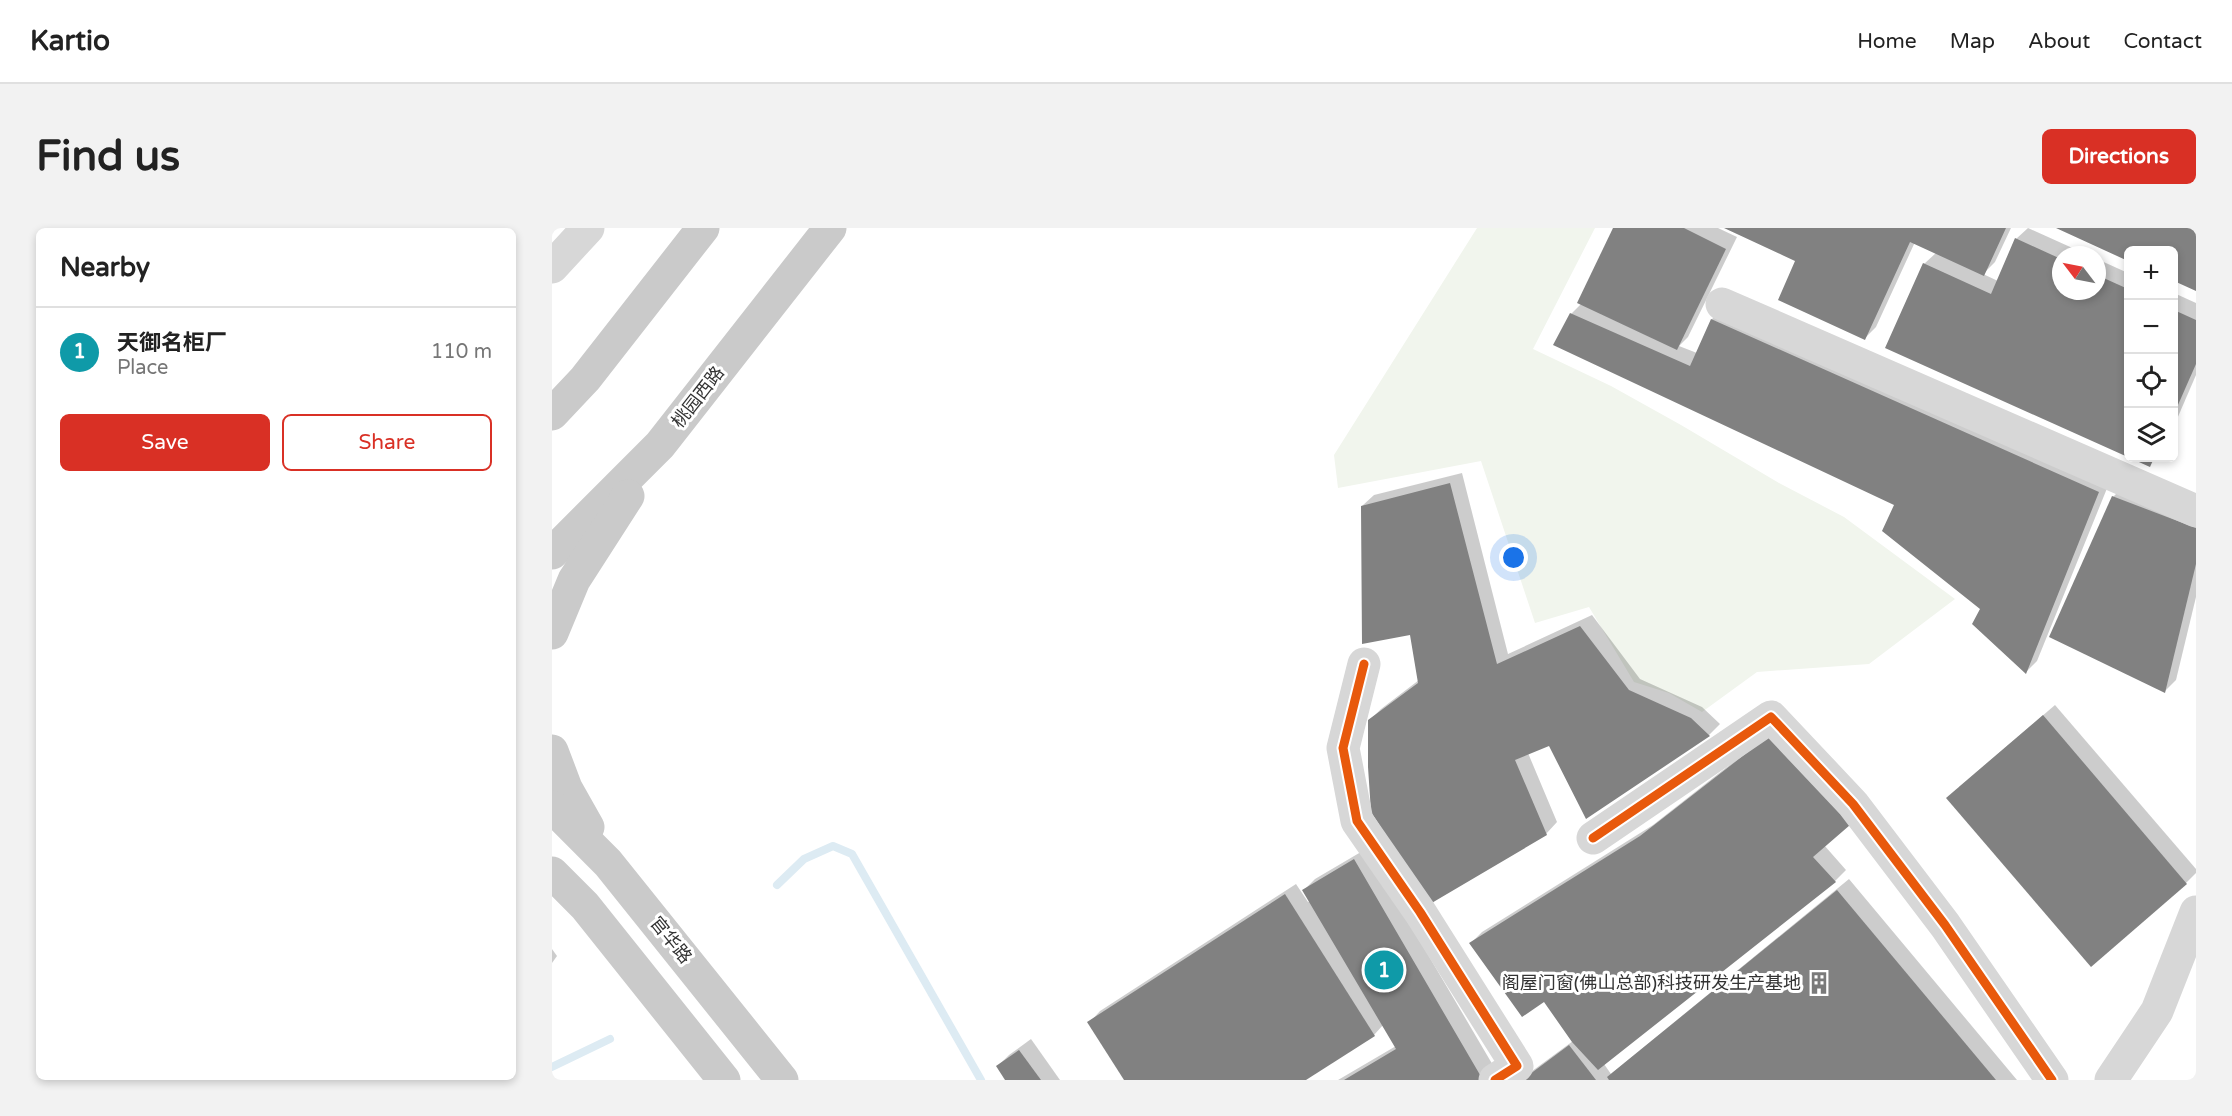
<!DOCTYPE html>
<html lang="en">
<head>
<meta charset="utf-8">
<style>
	body { margin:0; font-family:"Varela Round","Noto Sans SC",sans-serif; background:#f2f2f2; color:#222 }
	.controls { position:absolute; right:18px; top:18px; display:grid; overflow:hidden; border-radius:9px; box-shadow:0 3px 9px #0003 }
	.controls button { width:54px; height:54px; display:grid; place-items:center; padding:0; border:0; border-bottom:2px solid #e0e0e0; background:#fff; color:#222; font:30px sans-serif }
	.compass { position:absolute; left:1500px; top:18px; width:54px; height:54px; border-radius:50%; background:#fff; box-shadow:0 3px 9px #0003; rotate:302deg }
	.you { position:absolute; left:962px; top:330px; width:21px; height:21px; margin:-15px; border:4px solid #fff; border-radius:50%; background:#1a73e8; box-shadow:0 0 0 9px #1a73e833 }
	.badge { display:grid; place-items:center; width:39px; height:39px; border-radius:50%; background:#d93025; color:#fff; font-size:20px; font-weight:700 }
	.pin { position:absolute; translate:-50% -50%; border:3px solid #fff; box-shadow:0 2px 6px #0006 }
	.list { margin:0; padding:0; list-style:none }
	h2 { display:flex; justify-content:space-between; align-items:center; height:78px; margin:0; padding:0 24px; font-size:26px }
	h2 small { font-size:20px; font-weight:400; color:#767676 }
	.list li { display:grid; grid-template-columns:39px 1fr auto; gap:18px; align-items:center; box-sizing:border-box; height:90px; padding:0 24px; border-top:2px solid #e0e0e0 }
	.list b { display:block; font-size:22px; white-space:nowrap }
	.list p { margin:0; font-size:20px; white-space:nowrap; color:#767676 }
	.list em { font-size:20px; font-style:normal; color:#767676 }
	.actions { display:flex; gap:12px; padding:18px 24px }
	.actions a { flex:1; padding:14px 0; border:2px solid #d93025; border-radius:9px; text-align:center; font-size:21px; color:#d93025 }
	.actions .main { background:#d93025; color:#fff }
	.icon { flex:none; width:33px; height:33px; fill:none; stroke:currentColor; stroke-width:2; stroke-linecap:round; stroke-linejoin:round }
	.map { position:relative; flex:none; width:1644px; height:852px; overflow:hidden; border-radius:9px }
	header { display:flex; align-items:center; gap:36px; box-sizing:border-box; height:84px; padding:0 30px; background:#fff; border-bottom:2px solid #e0e0e0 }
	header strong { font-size:28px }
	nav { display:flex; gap:33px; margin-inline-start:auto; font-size:21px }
	.intro { display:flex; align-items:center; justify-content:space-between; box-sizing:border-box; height:144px; padding:0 36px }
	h1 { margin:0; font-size:42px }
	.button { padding:15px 27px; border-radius:9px; background:#d93025; color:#fff; font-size:21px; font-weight:700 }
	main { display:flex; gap:36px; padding:0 36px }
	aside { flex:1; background:#fff; border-radius:9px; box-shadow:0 3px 9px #0003 }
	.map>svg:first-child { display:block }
	.green { fill:#f1f5ed }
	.shadow { fill:#0003 }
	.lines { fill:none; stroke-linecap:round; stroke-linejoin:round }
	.stream { stroke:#ddebf3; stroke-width:8 }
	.building { fill:#818181 }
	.minor { stroke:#d7d7d7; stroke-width:33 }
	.major { stroke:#cacaca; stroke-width:33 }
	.cycleway-casing { stroke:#fff; stroke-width:13 }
	.cycleway { stroke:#e8590c; stroke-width:9 }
	.labels { text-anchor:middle; stroke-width:6; stroke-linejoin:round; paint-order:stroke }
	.street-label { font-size:18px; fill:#333; stroke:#fff }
	.poi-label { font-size:18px; fill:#333; stroke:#fff; text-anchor:end }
</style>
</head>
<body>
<header>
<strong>Kartio</strong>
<nav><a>Home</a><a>Map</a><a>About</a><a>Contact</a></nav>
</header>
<div class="intro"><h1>Find us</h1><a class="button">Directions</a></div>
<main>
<aside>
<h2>Nearby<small></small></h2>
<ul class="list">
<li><span class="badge" style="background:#0f9aa8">1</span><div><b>天御名柜厂</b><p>Place</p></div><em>110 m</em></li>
</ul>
<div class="actions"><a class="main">Save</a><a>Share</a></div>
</aside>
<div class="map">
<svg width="1644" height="852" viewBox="0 0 1644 852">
	<rect width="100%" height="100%" fill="#fff"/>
	<polygon class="green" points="925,0 1043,0 981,121 1059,158 1129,197 1227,255 1292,289 1403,371 1317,436 1205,444 1150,484 1117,465 1082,454 1037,379 983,395 929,233 786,260 782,227"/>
	<g class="shadow">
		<polygon points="1063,0 1166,0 1185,9 1136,109 1127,118 1145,125 1160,91 1172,80 1558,253 1485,433 1474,444 1429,381 1344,276 1019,86 1030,75"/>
		<polygon points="1175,0 1459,0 1443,34 1431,46 1446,53 1464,11 1476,0 1536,27 1509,27 1509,63 1545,63 1545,31 1576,45 1576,228 1335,119 1372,36 1385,24 1363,14 1324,99 1313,110 1245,32"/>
		<polygon points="1508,0 1644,0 1644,61 1622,51 1622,22 1576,22 1576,31"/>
		<polygon points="1622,65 1644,75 1644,147 1622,198"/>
		<polygon points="1580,230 1605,230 1597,237"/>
		<polygon points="910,245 956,426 1040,387 1088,451 1150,479 1168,496 1157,507 998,516 976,525 1005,594 994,606 818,492 829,481 867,452 859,406 810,278 822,267"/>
		<polygon points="1573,257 1644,284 1644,369 1624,452 1613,463 1499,409 1561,269"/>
		<polygon points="1503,477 1644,641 1644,645 1634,655 1539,737 1407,559"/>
		<polygon points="1231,495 1272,617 1294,642 1283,653 1052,836 1059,846 1297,651 1465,852 968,852 1021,813 992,772 919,715 930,704 1101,597"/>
		<polygon points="814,621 942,839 928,852 786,852 844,818 831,797 822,807 752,852 574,852 537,795 548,783 744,656 756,674 758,673 752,662 763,651"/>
		<polygon points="0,721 5,728 0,735"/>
		<polygon points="479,811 508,852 455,852 446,838 457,827"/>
	</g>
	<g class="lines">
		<g class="stream">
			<polyline points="225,657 252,631 281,618 300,626 429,852"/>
			<polyline points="0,839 58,811"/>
		</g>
	</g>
	<g class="building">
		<polygon points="1061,0 1132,0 1174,21 1125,122 1025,75"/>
		<polygon points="1172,0 1454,0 1432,48 1358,14 1313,112 1226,72 1243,33"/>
		<polygon points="1504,0 1644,0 1644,63 1622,53 1622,22 1576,22 1576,33"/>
		<polygon points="1463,10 1509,31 1509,63 1545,63 1545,47 1576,61 1576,230 1602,230 1598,239 1333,120 1371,35 1439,66"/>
		<polygon points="1622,82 1644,92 1644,136 1622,186"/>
		<polygon points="1018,85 1138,138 1159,91 1547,264 1474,446 1420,396 1428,381 1330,303 1342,277 1001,117"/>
		<polygon points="898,255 945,436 1028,398 1077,462 1139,490 1158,508 1034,591 997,518 963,532 995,607 878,676 819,584 816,539 816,492 866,455 858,407 810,416 809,278"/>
		<polygon points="1560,268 1644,300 1644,336 1613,465 1497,409"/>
		<polygon points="1491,487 1635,656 1539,739 1394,570"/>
		<polygon points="1219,506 1298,597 1261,629 1284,654 1046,842 1020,814 992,774 970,789 917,715 1088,608"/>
		<polygon points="802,631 931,852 792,852 844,821 750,662"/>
		<polygon points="1285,662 1444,852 1057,852 1055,849"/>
		<polygon points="733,666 823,808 754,852 572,852 535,794"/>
		<polygon points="1017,817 1044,852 970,852"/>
		<polygon points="467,822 489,852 453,852 444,838"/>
	</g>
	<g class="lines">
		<g class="minor">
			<polyline points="0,39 36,0"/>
			<polyline points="1170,76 1644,283"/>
			<polyline points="812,436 791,520 805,593 868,684 965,838 943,852"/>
			<polyline points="1041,610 1219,489 1301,576 1393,697 1500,852"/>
			<polyline points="1559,852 1605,783 1644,684"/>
		</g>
		<g class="major">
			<polyline points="0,186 33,151 151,0"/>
			<polyline points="0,325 108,217 278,0"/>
			<polyline points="0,405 22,352 76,268"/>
			<polyline points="0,523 14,560 36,599"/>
			<polyline points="0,579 56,635 230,852"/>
			<polyline points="0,645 33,678 172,852"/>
		</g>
		<g class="cycleway-casing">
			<g id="cycleway">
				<polyline points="812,436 791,520 805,593 868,684 965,838 943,852"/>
				<polyline points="1041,610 1219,489 1301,576 1393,697 1500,852"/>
			</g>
		</g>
		<use href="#cycleway" class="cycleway"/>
	</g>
	<defs>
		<g id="building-bare" transform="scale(1.8)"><path d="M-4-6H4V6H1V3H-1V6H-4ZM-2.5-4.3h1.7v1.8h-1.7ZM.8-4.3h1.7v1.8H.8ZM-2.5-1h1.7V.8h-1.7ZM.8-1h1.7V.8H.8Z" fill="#7a7a7a" stroke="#fff" stroke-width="2.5" paint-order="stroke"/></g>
	</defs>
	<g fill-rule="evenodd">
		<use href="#building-bare" x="1267" y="755"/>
	</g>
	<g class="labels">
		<g class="street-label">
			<text transform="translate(146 169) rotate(-52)" y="6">桃园西路</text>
			<text transform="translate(119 712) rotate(51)" y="6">官华路</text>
		</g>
		<g class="poi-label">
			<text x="1249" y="761">阁屋门窗(佛山总部)科技研发生产基地</text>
		</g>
	</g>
</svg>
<div class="controls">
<button>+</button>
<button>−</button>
<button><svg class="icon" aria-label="locate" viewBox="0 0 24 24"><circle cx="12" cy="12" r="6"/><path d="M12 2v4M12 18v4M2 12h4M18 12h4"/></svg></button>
<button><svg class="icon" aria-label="layers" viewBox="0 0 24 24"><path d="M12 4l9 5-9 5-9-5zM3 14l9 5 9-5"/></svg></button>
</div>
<svg class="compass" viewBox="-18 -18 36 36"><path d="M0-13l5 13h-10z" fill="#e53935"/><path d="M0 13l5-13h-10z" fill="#767676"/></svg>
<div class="you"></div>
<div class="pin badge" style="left:832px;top:742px;background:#0f9aa8">1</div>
</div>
</main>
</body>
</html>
